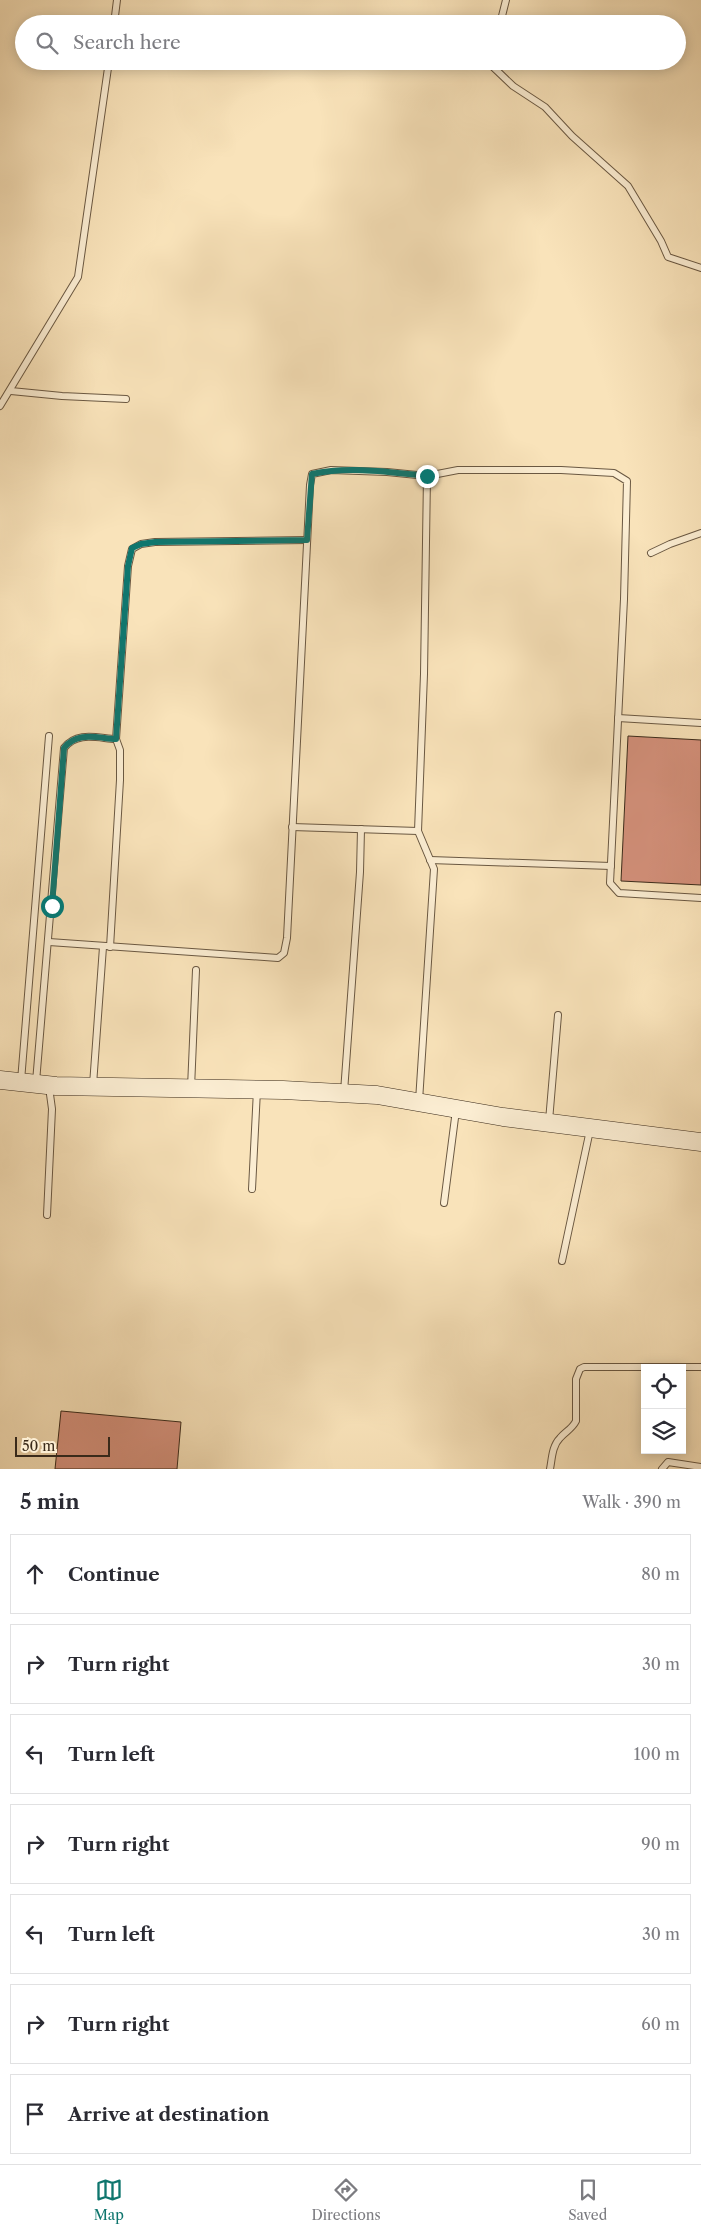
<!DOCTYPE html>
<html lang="en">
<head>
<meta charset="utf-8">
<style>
	body { margin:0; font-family:"Libre Caslon Text",serif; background:#f7f7f7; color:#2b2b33 }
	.controls { position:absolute; right:15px; bottom:15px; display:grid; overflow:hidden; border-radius:0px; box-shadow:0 2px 12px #0003 }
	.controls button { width:45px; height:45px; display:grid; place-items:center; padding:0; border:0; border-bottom:1px solid #e1e1e2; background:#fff; color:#2b2b33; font:25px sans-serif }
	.scale { position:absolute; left:15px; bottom:12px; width:95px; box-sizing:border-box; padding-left:5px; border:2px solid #3a2a1a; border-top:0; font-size:14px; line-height:18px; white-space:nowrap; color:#3a2a1a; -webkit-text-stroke:4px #fbedd2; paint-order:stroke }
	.stop { position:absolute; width:15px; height:15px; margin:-11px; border:4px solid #0f766e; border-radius:50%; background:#fff }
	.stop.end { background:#0f766e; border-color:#fff; box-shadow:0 1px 5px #0008 }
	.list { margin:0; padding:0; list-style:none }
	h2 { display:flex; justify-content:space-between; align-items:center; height:65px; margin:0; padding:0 20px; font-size:21px }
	h2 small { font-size:16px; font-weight:400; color:#7c7c81 }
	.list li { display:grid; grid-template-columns:32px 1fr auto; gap:15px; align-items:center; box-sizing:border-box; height:80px; margin:0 10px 10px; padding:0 10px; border:1px solid #e1e1e2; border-radius:0px }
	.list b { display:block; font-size:19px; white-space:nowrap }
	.list em { font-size:16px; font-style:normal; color:#7c7c81 }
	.icon { flex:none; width:28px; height:28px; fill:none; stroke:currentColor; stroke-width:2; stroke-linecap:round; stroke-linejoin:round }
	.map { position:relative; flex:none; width:701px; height:1469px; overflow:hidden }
	.search { position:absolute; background:#fff; box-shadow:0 2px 12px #0003; left:15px; right:15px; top:15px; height:55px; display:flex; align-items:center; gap:12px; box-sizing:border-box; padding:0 18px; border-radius:28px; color:#7c7c81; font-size:19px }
	.sheet { height:695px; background:#fff }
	nav { display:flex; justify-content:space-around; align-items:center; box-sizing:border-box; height:70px; border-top:1px solid #e1e1e2; background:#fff; font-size:14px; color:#7c7c81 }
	nav a { display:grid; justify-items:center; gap:2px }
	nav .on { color:#0f766e }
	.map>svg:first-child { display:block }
	.building { fill:#d5917c; stroke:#3a2a1a }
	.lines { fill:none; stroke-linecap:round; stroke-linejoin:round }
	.lane-casing { stroke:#6a5842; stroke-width:8 }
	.secondary-casing { stroke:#3a2a1a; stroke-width:19 }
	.lane { stroke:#fbedd2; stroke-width:6 }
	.secondary { stroke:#fbedd2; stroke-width:18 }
	.route { stroke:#0f766e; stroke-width:6 }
</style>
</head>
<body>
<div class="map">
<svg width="701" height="1469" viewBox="0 0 701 1469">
	<rect width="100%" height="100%" fill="#f9e3ba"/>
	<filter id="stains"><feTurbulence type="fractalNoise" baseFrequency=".004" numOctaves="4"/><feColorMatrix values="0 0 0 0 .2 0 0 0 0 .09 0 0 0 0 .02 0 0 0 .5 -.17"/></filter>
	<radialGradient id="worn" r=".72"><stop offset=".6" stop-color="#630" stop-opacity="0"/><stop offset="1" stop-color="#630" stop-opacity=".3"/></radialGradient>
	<g class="building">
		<polygon points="628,736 701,740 701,885 621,881"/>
		<polygon points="61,1411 181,1422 177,1469 55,1469"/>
	</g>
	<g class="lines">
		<g class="lane-casing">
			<g id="lane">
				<polyline points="114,24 117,0"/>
				<polyline points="500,24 506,0"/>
				<polyline points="491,61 490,64 513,86 545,107 572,136 628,186 661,241 668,257 701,268"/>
				<polyline points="11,391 62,396 126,399"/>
				<polyline points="0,406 78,277 109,61"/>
				<polyline points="651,553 670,544 701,533"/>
				<polyline points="618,718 701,723"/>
				<polyline points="292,827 418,831"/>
				<polyline points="430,860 611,866"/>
				<polyline points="49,942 278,958 284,953 287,938 310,485 312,474 331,470 387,472 427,476 458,470 561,470 614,473 627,481 624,599 610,883 619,893 701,898"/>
				<polyline points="110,947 120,780 120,750 116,739 128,566 132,549 141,544 155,542 307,540"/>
				<polyline points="21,1081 49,736"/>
				<path d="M36,1082L64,748C77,731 97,738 116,739"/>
				<polyline points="93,1085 103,947"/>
				<polyline points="191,1088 196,970"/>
				<polyline points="344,1092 360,872 361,829"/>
				<polyline points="419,1101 434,869 418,831 424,674 427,476"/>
				<polyline points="549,1121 558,1015"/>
				<polyline points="252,1189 257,1090"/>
				<polyline points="444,1203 456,1110"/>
				<polyline points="47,1215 52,1109 49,1087"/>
				<polyline points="562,1261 590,1130"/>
				<path d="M550,1469C552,1459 552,1446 560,1438C566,1431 572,1429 576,1421V1379L580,1369L584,1367H701"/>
				<polyline points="662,1469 668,1462 701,1467"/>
			</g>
		</g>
		<g class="secondary-casing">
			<polyline id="secondary" points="0,1080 56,1086 283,1090 377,1095 503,1117 701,1142"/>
		</g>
		<use href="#lane" class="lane"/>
		<use href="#secondary" class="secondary"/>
	</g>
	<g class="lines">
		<path class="route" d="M52,906L64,748C77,731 97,738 116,739L128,566L132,548L141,544L155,542L307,540L312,474C349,466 389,472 427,476"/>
	</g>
	<rect width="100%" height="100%" filter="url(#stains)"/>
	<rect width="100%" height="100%" fill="url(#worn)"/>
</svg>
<div class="controls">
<button><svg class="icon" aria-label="locate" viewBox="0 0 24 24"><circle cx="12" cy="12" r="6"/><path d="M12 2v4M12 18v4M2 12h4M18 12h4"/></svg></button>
<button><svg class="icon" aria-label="layers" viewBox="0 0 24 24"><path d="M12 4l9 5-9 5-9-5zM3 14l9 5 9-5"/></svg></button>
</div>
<div class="scale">50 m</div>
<div class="stop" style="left:52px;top:906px"></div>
<div class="stop end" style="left:427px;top:476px"></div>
<div class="search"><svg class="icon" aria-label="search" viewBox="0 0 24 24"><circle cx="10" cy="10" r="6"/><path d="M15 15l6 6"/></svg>Search here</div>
</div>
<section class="sheet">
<h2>5 min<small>Walk · 390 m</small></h2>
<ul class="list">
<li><svg class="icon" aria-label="ahead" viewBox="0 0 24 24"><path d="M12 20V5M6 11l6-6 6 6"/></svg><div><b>Continue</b></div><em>80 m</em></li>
<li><svg class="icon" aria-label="right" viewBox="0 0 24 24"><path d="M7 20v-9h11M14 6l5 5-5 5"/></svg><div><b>Turn right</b></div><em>30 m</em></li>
<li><svg class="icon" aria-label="left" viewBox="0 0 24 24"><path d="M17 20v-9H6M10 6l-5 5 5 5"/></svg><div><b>Turn left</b></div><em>100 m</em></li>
<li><svg class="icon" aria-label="right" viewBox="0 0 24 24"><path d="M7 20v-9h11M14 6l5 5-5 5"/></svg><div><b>Turn right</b></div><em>90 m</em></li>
<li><svg class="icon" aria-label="left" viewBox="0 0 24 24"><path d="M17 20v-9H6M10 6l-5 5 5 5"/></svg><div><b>Turn left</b></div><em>30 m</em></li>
<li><svg class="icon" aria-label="right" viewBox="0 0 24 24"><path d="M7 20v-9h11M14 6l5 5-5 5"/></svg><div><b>Turn right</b></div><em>60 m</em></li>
<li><svg class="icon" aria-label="arrive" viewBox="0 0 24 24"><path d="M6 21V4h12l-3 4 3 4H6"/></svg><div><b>Arrive at destination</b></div></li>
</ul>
</section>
<nav>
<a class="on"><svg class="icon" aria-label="map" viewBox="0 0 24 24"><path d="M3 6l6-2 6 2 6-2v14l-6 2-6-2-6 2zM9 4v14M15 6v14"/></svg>Map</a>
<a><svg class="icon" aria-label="directions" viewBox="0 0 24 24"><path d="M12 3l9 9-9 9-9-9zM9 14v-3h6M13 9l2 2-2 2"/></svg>Directions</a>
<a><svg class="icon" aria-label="saved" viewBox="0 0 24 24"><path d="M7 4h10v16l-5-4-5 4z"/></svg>Saved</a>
</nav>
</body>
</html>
